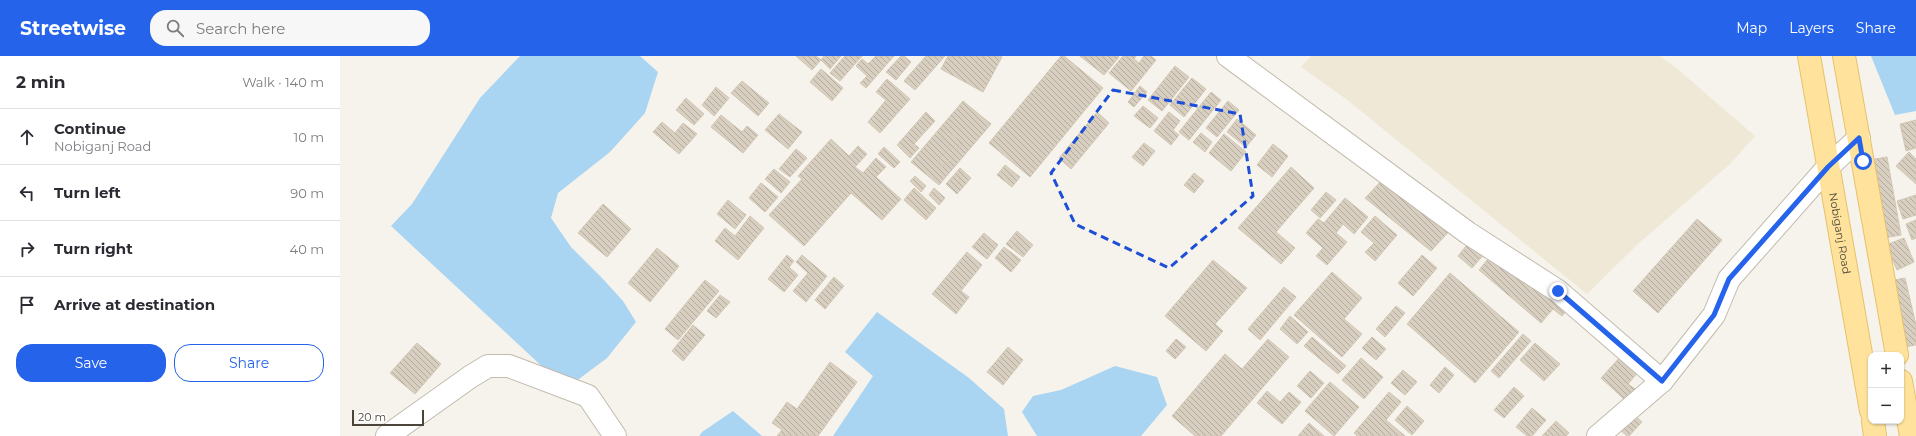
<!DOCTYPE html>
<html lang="en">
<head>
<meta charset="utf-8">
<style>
	body { margin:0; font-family:Montserrat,sans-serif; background:#f7f7f7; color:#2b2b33 }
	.controls { position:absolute; right:12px; bottom:12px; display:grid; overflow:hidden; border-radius:8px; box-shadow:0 1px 3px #0004 }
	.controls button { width:36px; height:36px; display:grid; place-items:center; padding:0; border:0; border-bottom:1px solid #e1e1e2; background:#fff; color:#2b2b33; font:20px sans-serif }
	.scale { position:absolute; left:12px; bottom:10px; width:72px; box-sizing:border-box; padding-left:4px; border:2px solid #4b4439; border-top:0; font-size:11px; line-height:14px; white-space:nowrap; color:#4b4439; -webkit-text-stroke:3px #fff; paint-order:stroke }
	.stop { position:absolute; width:12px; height:12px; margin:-9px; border:3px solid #2563eb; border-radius:50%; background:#fff }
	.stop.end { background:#2563eb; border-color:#fff; box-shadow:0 1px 4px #0008 }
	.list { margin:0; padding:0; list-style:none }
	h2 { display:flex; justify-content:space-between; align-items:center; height:52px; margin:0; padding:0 16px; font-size:17px }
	h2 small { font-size:13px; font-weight:400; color:#7c7c81 }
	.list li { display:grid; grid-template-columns:26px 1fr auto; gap:12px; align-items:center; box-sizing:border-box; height:56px; padding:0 16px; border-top:1px solid #e1e1e2 }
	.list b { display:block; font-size:15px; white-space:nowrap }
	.list p { margin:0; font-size:13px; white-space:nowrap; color:#7c7c81 }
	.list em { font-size:13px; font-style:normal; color:#7c7c81 }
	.actions { display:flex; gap:8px; padding:12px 16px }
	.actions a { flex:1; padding:9px 0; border:1px solid #2563eb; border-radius:16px; text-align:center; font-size:14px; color:#2563eb }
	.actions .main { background:#2563eb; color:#fff }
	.icon { flex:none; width:22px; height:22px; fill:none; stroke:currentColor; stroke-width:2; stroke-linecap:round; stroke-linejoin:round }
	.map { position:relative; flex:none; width:1576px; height:380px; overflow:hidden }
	header { display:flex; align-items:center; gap:24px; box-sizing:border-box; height:56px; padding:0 20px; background:#2563eb; color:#fff }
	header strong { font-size:19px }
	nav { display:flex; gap:22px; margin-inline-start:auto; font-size:14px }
	.search { width:280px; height:36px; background:#f7f7f7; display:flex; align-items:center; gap:10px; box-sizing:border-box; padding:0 14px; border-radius:16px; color:#7c7c81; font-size:15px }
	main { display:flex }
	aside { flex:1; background:#fff }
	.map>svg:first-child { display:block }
	.education { fill:#efe8d6 }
	.water { fill:#a9d4f2 }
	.building { fill:url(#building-back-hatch); stroke:#d3c7b4 }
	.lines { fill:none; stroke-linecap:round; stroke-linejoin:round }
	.minor-casing { stroke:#c2bbae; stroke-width:24 }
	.major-casing { stroke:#e6c16a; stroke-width:24 }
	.minor { stroke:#fff; stroke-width:22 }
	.major { stroke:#ffe39c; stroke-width:22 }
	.route { stroke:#2563eb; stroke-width:5 }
	.marked { fill:none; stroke:#1d4ed8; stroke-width:3; stroke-dasharray:8 5; stroke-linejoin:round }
	.labels { text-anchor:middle; stroke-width:3.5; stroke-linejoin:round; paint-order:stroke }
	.street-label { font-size:11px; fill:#4b4439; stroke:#fff }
</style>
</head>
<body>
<header>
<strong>Streetwise</strong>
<div class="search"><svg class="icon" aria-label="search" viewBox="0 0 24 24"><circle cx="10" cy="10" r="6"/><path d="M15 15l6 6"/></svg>Search here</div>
<nav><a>Map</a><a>Layers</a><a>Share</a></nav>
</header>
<main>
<aside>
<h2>2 min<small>Walk · 140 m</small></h2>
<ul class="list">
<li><svg class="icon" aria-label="ahead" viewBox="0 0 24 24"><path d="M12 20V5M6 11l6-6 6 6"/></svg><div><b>Continue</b><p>Nobiganj Road</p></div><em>10 m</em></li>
<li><svg class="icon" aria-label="left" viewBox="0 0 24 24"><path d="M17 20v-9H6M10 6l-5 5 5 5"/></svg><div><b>Turn left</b></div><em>90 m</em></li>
<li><svg class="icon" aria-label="right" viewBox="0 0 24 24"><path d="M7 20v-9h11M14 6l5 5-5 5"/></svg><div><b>Turn right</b></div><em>40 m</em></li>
<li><svg class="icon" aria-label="arrive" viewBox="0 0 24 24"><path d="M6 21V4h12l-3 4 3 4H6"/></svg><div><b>Arrive at destination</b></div></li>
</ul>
<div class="actions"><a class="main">Save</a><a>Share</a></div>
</aside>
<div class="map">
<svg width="1576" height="380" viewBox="0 0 1576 380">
	<defs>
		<pattern id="building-back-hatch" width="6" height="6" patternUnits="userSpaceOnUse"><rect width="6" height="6" fill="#d8cfc1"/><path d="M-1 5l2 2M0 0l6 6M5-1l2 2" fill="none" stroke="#b1aa9e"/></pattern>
	</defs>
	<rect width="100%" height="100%" fill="#f6f3ec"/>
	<polygon class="education" points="971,0 1319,0 1334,10 1415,80 1390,108 1298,188 1247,238 1006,43 961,11"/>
	<g class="water">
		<polygon points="180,0 300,0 318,16 305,57 270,96 218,137 211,162 231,191 262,222 283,245 296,266 267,302 231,329 207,315 51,170 72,148 140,42"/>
		<polygon points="1531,0 1576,0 1576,55 1555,59"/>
		<polygon points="537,256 629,322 664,353 668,380 493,380 533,320 505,296"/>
		<polygon points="775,310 817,321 827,349 801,380 697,380 682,356 693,340 721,334"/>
		<polygon points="393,355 422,380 359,380 362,376"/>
	</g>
	<g class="building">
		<polygon points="456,0 476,0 481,4 472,14"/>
		<polygon points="484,0 501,0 490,13 481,4"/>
		<polygon points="505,0 522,0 500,25 490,17"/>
		<polygon points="536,0 554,0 526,32 520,27 527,20 516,10 522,3 528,8"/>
		<polygon points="561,0 564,0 571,6 556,24 546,16"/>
		<polygon points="586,0 605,0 575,34 564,25"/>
		<polygon points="608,0 660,0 662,1 643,36 601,13"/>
		<polygon points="721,0 724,0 763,32 690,121 649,87"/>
		<polygon points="740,0 778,0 779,1 764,19"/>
		<polygon points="783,0 796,0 794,3 799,7 804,0 811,0 816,4 791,35 769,17"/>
		<polygon points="835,10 849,21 822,55 808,44"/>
		<polygon points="481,13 503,32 492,45 470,26"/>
		<polygon points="852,22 866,33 844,61 830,49"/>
		<polygon points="547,23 570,43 540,77 528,66 546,44 536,36"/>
		<polygon points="402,25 429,47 418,60 391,37"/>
		<polygon points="800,30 807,36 794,51 788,46"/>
		<polygon points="376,31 389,42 374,60 362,49"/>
		<polygon points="871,36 881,44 849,84 839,76"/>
		<polygon points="346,42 364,58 354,69 336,54"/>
		<polygon points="623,45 651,68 599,129 571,106"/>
		<polygon points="888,45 899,54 877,81 866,72"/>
		<polygon points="803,50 818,62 810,72 794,60"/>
		<polygon points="586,56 595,65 574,88 579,92 570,102 557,89"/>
		<polygon points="757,56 769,67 731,113 719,102"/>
		<polygon points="829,56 840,65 833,74 839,79 831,89 814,75"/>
		<polygon points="439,58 462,76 448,93 425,74"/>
		<polygon points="381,59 402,76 407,70 418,79 403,97 371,71"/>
		<polygon points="897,63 916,79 906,91 887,76"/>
		<polygon points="1576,64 1576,92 1566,95 1560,68"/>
		<polygon points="322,66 335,77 343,67 357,78 339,98 313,76"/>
		<polygon points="605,73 623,87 603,111 597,106 611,90 599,80"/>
		<polygon points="861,77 872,86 865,96 853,86"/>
		<polygon points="884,78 906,96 891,115 869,97"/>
		<polygon points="491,83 509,100 518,90 527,98 515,111 523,117 536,102 546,111 536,121 561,143 542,164 511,137 464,190 429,159 462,123 458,120"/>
		<polygon points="804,87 815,95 803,110 792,101"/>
		<polygon points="933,88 948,100 932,121 917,109"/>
		<polygon points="544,91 560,106 554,112 538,98"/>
		<polygon points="456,93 467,102 450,121 439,113"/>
		<polygon points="1569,96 1576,103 1576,128 1556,110"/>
		<polygon points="1547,101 1561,179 1538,183 1524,105"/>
		<polygon points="665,109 680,121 672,131 657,119"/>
		<polygon points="951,111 974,132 936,176 955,192 941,208 898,172"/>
		<polygon points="620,112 631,122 617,138 606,128"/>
		<polygon points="434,113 450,126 441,137 425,123"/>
		<polygon points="854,117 864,125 854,137 844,129"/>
		<polygon points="1048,118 1116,168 1091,195 1025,142"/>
		<polygon points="575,120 586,130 581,136 570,125"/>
		<polygon points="421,127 438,141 425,156 409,142"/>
		<polygon points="574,132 596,152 586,164 564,144"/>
		<polygon points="594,132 605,142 599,149 589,139"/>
		<polygon points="986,136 996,144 980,162 971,154"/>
		<polygon points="1576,139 1576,159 1563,163 1557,145"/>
		<polygon points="1005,142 1028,161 1014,178 1003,168 996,177 1007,186 987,209 976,200 983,192 966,177 978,163 984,167"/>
		<polygon points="388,144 406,159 395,173 377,158"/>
		<polygon points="263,148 291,173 267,201 238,177"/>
		<polygon points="410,160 424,172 398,204 375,185 385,172 395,180"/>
		<polygon points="1035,160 1057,179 1035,205 1025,196 1034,187 1021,176"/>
		<polygon points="1357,163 1382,184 1318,257 1293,235"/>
		<polygon points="1576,164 1576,182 1572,184 1566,168"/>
		<polygon points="1139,174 1154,187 1132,212 1118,200"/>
		<polygon points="677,175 693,189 683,201 666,188"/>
		<polygon points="644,177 658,189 647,203 632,191"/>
		<polygon points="1564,182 1574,206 1557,214 1546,189"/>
		<polygon points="664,191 681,204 671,216 655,202"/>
		<polygon points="1158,191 1229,251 1222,260 1213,253 1201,267 1139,214"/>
		<polygon points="317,192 339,210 310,246 288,227"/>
		<polygon points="627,196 642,209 621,235 629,241 616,258 592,238"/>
		<polygon points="447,199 454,205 449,211 458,219 444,236 428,223"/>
		<polygon points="462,199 487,220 466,246 453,235 468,217 456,206"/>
		<polygon points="1082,199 1097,212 1073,240 1058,227"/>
		<polygon points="873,204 907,232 875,268 883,275 866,295 825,260"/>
		<polygon points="992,216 1022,242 1004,263 1022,278 1002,301 954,259"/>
		<polygon points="1110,217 1179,276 1135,327 1067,268"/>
		<polygon points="494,221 504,230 485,253 475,244"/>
		<polygon points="1565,222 1576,269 1576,289 1564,291 1549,225"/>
		<polygon points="365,224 379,235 338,284 325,273"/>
		<polygon points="944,231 956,241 920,284 908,273"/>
		<polygon points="380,239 390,246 376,262 367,255"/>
		<polygon points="1056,250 1065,257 1045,281 1036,273"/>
		<polygon points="950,260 968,276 957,288 940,273"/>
		<polygon points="353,269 365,279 343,305 332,295"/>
		<polygon points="1183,278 1191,285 1159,322 1151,315"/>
		<polygon points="972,281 1006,310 998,318 964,290"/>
		<polygon points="1032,281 1046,293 1036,304 1022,292"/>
		<polygon points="836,283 846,291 835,303 826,295"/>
		<polygon points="928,283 949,301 881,380 855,380 832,360 885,298 902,313"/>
		<polygon points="77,287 101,308 75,338 50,317"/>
		<polygon points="1195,287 1220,308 1204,325 1180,304"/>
		<polygon points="668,291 683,304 663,329 647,316"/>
		<polygon points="1282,299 1299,315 1288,328 1295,333 1285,344 1261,322"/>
		<polygon points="1021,302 1043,321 1024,343 1002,324"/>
		<polygon points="490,306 517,326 478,380 437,380 442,374 432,367 447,346 457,353"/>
		<polygon points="1105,311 1114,319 1099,337 1090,329"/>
		<polygon points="1063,314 1077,326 1065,339 1051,327"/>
		<polygon points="970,315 984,327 971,342 957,330"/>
		<polygon points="990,326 1019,351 994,380 965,355"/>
		<polygon points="1174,331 1184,340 1164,362 1154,354"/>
		<polygon points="927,335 940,346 949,336 961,346 942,368 917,347"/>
		<polygon points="1049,336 1061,346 1046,364 1065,380 1017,380 1014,377"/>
		<polygon points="1067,350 1084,365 1072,379 1055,364"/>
		<polygon points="1192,352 1206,364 1192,380 1187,380 1176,371"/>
		<polygon points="1292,357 1302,366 1289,380 1287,380 1278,372"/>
		<polygon points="1216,365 1229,377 1226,380 1202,380"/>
		<polygon points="969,367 984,380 958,380"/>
	</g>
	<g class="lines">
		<g class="minor-casing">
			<g id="minor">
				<polyline points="888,0 1128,177 1218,235 1322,325"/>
				<polyline points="47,380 130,321 148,310 169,310 248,340 275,380"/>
				<polyline points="1258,380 1322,325 1374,259 1389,223 1488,111 1519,82"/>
			</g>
		</g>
		<g class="major-casing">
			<g id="major">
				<path id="s1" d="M1469,0L1531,355"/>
				<polyline points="1504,0 1557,299"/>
				<polyline points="1561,325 1571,380"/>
				<polyline points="1533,365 1535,380"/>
			</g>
		</g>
		<use href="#minor" class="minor"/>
		<use href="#major" class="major"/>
	</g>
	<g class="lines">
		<polyline class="route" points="1218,235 1322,325 1374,259 1389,223 1488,111 1519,82 1523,105"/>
	</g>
	<path class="marked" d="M773,34L900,58L913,140L829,212L735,168L711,117Z"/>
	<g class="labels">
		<g class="street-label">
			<text dy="4" stroke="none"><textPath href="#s1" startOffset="180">Nobiganj Road</textPath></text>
		</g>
	</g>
</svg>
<div class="controls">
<button>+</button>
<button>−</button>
</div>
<div class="scale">20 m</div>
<div class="stop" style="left:1523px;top:105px"></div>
<div class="stop end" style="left:1218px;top:235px"></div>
</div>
</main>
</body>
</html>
